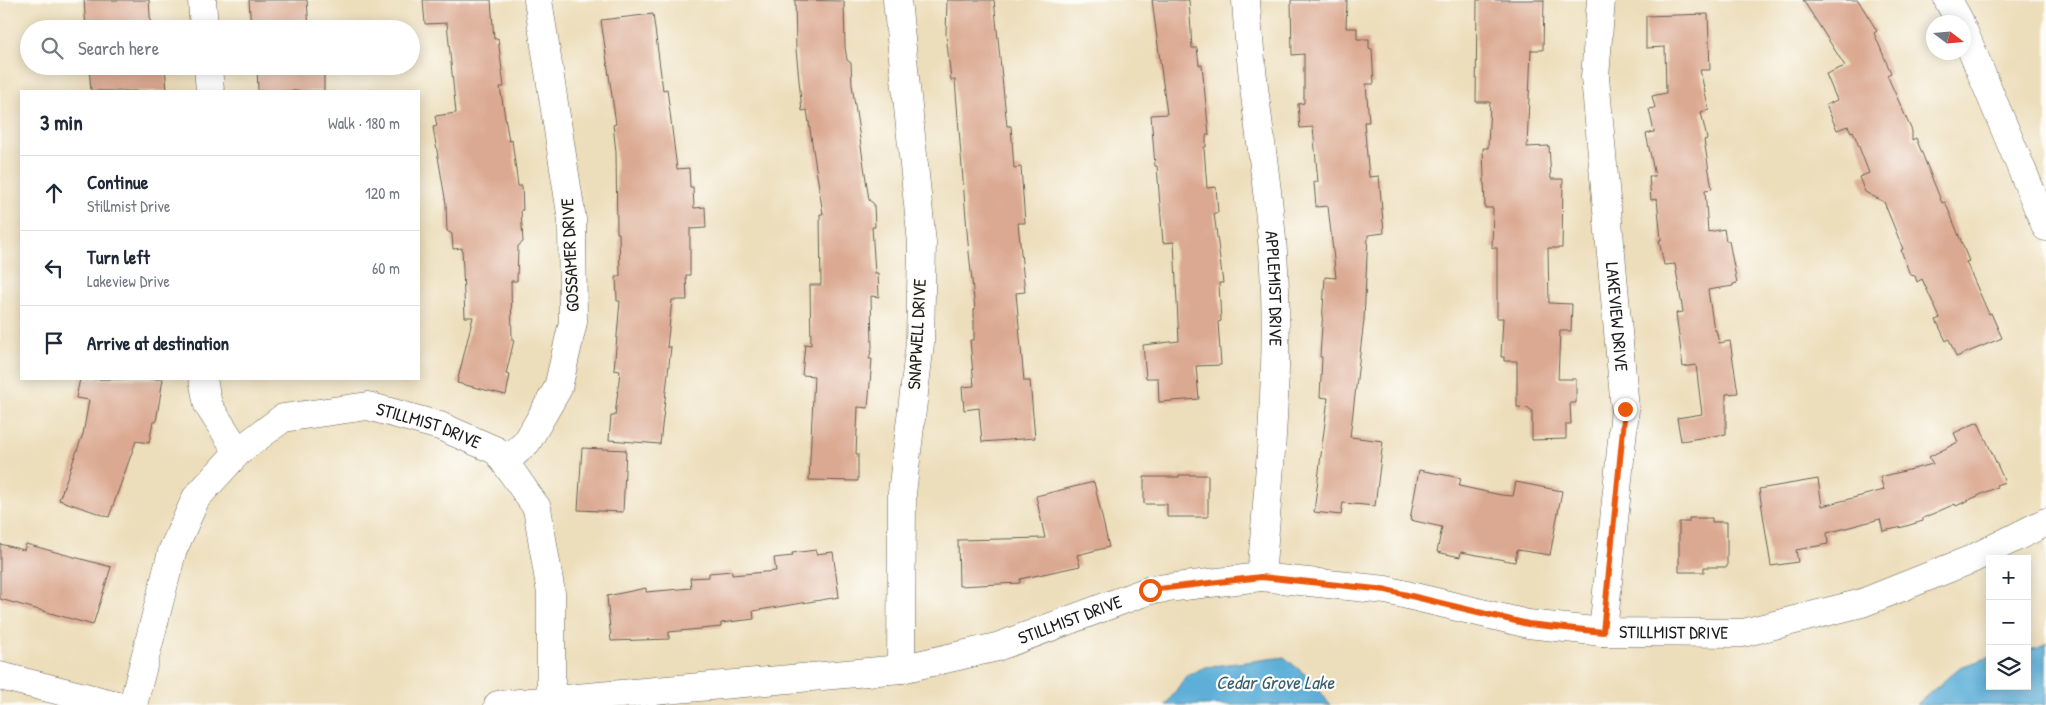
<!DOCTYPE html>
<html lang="en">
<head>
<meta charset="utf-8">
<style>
	body { margin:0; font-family:"Patrick Hand",sans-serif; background:#f6f6f7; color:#1f2937 }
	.controls { position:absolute; right:15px; bottom:15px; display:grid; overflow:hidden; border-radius:0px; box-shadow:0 2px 12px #0003 }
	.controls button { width:45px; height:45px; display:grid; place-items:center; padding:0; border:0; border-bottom:1px solid #e0e1e3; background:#fff; color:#1f2937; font:25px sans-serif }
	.compass { position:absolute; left:1926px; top:15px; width:45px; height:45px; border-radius:50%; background:#fff; box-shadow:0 2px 12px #0003; rotate:106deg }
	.stop { position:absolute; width:15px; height:15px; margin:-11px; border:4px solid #ea580c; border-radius:50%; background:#fff }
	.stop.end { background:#ea580c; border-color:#fff; box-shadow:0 1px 5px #0008 }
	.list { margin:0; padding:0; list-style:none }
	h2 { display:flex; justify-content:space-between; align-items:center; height:65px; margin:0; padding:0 20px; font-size:21px }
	h2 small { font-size:16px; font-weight:400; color:#747a83 }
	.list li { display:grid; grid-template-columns:32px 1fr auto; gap:15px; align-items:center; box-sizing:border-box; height:75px; padding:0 20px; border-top:1px solid #e0e1e3 }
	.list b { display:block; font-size:19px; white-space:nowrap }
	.list p { margin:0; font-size:16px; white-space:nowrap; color:#747a83 }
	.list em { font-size:16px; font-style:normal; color:#747a83 }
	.icon { flex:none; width:28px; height:28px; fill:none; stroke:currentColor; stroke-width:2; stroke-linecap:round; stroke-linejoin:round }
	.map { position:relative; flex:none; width:2046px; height:705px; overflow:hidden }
	.search { position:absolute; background:#fff; box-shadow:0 2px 12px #0003; left:20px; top:20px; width:400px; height:55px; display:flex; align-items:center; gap:12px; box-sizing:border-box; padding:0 18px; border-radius:28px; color:#747a83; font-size:19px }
	.panel { position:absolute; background:#fff; box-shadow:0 2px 12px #0003; left:20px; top:90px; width:400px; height:290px; border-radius:0px }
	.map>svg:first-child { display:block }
	.water { fill:#5dafd8; stroke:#3c667a }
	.building { fill:#dba991 }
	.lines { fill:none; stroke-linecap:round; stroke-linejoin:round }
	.minor-casing { stroke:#656054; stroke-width:29 }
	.minor { stroke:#fff; stroke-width:28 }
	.route { stroke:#ea580c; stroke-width:6 }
	.labels { text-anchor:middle; stroke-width:4.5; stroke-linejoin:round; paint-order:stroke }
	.street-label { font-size:18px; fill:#1c1c1c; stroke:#fdfcf7 }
	.water-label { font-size:19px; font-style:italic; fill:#395e71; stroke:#fdfcf7 }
</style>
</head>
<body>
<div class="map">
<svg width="2046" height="705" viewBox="0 0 2046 705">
	<rect width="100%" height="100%" fill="#fdfcf7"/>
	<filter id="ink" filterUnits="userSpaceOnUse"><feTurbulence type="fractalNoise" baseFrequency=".02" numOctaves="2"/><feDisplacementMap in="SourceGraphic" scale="10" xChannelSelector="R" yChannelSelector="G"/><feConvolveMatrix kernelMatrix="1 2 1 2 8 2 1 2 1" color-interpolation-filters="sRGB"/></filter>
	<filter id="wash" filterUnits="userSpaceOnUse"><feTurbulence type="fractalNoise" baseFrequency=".0096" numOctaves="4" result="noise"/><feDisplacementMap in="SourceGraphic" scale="20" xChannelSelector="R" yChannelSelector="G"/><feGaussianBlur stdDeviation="1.12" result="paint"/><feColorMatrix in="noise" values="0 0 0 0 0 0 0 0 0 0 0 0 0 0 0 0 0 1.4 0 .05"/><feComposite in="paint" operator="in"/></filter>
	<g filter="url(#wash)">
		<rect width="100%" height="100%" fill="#eddebb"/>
		<g class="water">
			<polygon points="2046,643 2046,705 1916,705 1960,667 1990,657 1990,686 2027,686 2027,650 2038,648"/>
			<polygon points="1284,657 1313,681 1330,705 1166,705 1186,676 1205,667"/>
		</g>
		<g id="blocks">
			<g class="building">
				<polygon points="84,0 149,0 151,29 86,29"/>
				<polygon points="249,0 307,0 309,29 251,29"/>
				<polygon points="423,0 491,0 494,39 498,38 504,87 500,87 509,141 512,140 518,186 522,186 523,210 521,210 523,242 518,246 517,281 511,281 512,340 514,340 506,374 510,375 506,395 457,383 473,317 465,317 462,248 453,249 452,234 447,231 446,204 433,127 437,126 435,116 456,113 447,23 425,24"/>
				<polygon points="795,0 844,1 845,47 847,60 851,63 852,85 869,200 874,204 875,227 872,227 875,273 878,273 879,297 871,296 872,348 869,359 872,359 868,408 858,407 856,454 858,454 858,481 809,480 814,376 802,375 805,344 811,345 810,285 821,285 820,214 823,214 807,110 802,111 796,49"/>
				<polygon points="947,0 994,0 1007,126 1011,126 1014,168 1021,167 1025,223 1018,223 1025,292 1016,293 1024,381 1030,381 1035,438 982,442 979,408 964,410 962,387 974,386 970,340 974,340 974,310 975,309 968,243 955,80 951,80 946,34"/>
				<polygon points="1152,0 1189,0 1192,48 1197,48 1199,65 1202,65 1209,135 1206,135 1206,147 1204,147 1207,188 1216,187 1218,213 1214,213 1223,283 1219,283 1221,321 1218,322 1221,365 1196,366 1199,399 1159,402 1158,378 1146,378 1143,345 1179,341 1174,242 1163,243 1157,166 1155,166 1151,115 1167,114"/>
				<polygon points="1291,0 1347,0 1346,28 1357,28 1357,39 1369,39 1369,48 1372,49 1374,84 1366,84 1369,122 1364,122 1369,177 1379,176 1384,233 1368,235 1364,320 1350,437 1383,441 1375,506 1343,503 1341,515 1314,512 1328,398 1320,397 1322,357 1320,357 1325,277 1336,278 1328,206 1316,207 1314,182 1318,182 1313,127 1300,128 1298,104 1304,103 1304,54 1292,55"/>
				<polygon points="1477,0 1544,0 1543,50 1531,50 1527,147 1549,146 1551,179 1563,179 1562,248 1548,248 1549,303 1572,304 1571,331 1560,331 1558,379 1576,379 1576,403 1570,403 1571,424 1566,424 1566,439 1532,440 1532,410 1529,410 1529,408 1517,407 1517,361 1504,361 1504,357 1501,357 1503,318 1497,318 1497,248 1492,248 1493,208 1485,208 1483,148 1488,148 1490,102 1476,102"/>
				<polygon points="1803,0 1858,0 1877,31 1874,33 1891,73 1887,75 1912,131 1912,140 1916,138 1942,203 1945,202 1951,216 1969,261 1966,262 1989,314 1991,313 2002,338 1956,357 1949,339 1946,341 1936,320 1940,318 1922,279 1917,282 1915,276 1910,275 1901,250 1903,249 1884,202 1865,192 1859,177 1869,173 1853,131 1851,132 1848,126 1837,130 1826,105 1837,100 1826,74 1845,66"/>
				<polygon points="653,14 663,90 667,89 677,169 689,168 690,187 693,187 694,208 705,207 706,228 690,229 690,275 686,275 687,300 672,300 667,347 671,347 660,444 609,440 611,416 615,416 620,371 614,370 620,301 617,301 616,276 620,276 619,233 617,233 616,152 613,125 616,124 601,20"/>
				<polygon points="1708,14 1710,70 1700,70 1709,110 1701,112 1707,139 1704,140 1712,189 1705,190 1708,232 1724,229 1726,241 1729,241 1737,283 1733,284 1733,286 1708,290 1714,330 1716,330 1719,343 1730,341 1738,393 1726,394 1726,434 1681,441 1677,418 1702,414 1696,365 1683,367 1676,313 1683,312 1675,264 1664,265 1659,240 1661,240 1657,199 1651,200 1649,176 1655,176 1646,134 1654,132 1649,109 1655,108 1652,96 1666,93 1665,47 1646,48 1646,16"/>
				<polygon points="89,66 165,66 167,91 91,91"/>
				<polygon points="257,66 324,66 324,91 258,91"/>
				<polygon points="80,379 163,379 156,422 153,422 149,443 136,441 109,517 59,500 83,434 89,400 76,398"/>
				<polygon points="1978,422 2005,482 1996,485 1997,487 1956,506 1955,504 1923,518 1923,521 1903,527 1883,531 1880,519 1827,533 1828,544 1796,550 1798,562 1771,566 1759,489 1818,479 1822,506 1884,490 1880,477 1933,464 1929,457 1958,442 1954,433"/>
				<polygon points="582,448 626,450 623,512 578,510"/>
				<polygon points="1419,470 1461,478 1459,486 1501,495 1513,496 1516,482 1562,491 1550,555 1517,550 1515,562 1461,552 1460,557 1437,552 1442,527 1410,520"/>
				<polygon points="1179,475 1208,475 1208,517 1167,517 1167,504 1144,504 1144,477 1179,477"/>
				<polygon points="1094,482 1109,547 1077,555 1080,566 1020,579 1020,583 959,586 958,540 1045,538 1036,496"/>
				<polygon points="1689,518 1712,518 1712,522 1727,522 1727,567 1704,567 1704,572 1679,572 1679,522 1689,522"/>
				<polygon points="0,544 24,550 26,544 111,567 93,625 0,599"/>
				<polygon points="816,550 816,554 833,552 839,597 753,611 754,619 721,623 721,627 669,632 669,639 611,641 607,596 646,588 646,592 691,588 690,578 709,577 709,573 732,571 732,575 776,571 774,558 793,556 792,553"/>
			</g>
		</g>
	</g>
	<g filter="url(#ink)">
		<use href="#blocks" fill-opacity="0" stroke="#656054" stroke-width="1"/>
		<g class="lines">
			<g class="minor-casing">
				<g id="minor">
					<polyline points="202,0 204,29"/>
					<polyline points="897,0 922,243 920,343 902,493 901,669"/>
					<path id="s1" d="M1246,0C1251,97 1272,193 1275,290C1278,386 1269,481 1261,577"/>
					<path id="s2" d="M1601,0L1595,77L1625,409L1603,632"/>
					<polyline points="1948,0 1960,22"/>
					<polyline points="1964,32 2046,227"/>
					<polyline points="208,66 210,91"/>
					<polyline points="203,379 208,405 238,452"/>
					<polyline points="505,462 527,442 558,388 573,322 572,220 538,0"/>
					<polyline points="0,676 117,705"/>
					<path id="s3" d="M133,705L172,552L196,498L238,452L283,418L368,406L440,426L497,451L537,508L551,593V700"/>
					<path id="s4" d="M498,705L901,669L997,647L1150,590L1261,577L1386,590L1528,624L1603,632L1743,633L1862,603L1972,559L2046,522"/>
				</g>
			</g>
			<use href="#minor" class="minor"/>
		</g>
	</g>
	<g class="lines" filter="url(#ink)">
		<polyline class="route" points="1150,590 1261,577 1386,590 1528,624 1603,632 1625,409"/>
	</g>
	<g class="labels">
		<g class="street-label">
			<text transform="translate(570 255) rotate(-93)" y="6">GOSSAMER DRIVE</text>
			<text dy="6" stroke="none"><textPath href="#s1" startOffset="290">APPLEMIST DRIVE</textPath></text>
			<text dy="6" stroke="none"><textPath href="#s2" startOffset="318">LAKEVIEW DRIVE</textPath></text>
			<text transform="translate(917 334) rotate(-87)" y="6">SNAPWELL DRIVE</text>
			<text dy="6" stroke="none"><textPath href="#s3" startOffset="485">STILLMIST DRIVE</textPath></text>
			<text dy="6" stroke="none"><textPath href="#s4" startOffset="581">STILLMIST DRIVE</textPath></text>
			<text dy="6" stroke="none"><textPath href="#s4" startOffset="1196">STILLMIST DRIVE</textPath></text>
		</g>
		<g class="water-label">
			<text x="1275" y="689">Cedar Grove Lake</text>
		</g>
	</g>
</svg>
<div class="controls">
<button>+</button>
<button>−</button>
<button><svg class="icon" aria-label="layers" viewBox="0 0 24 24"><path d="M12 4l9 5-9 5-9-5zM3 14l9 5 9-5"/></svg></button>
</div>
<svg class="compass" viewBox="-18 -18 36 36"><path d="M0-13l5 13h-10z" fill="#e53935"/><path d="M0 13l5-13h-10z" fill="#747a83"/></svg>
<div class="stop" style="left:1150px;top:590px"></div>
<div class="stop end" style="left:1625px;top:409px"></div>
<div class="search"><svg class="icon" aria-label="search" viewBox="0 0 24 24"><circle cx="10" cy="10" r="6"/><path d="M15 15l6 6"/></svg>Search here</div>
<section class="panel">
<h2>3 min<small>Walk · 180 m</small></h2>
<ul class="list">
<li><svg class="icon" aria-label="ahead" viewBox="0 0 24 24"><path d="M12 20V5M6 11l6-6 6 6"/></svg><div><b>Continue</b><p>Stillmist Drive</p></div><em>120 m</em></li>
<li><svg class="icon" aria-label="left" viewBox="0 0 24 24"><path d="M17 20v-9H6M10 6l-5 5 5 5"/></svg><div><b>Turn left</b><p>Lakeview Drive</p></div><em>60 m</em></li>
<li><svg class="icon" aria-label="arrive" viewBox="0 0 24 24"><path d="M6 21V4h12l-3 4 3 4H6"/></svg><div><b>Arrive at destination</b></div></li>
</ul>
</section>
</div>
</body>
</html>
